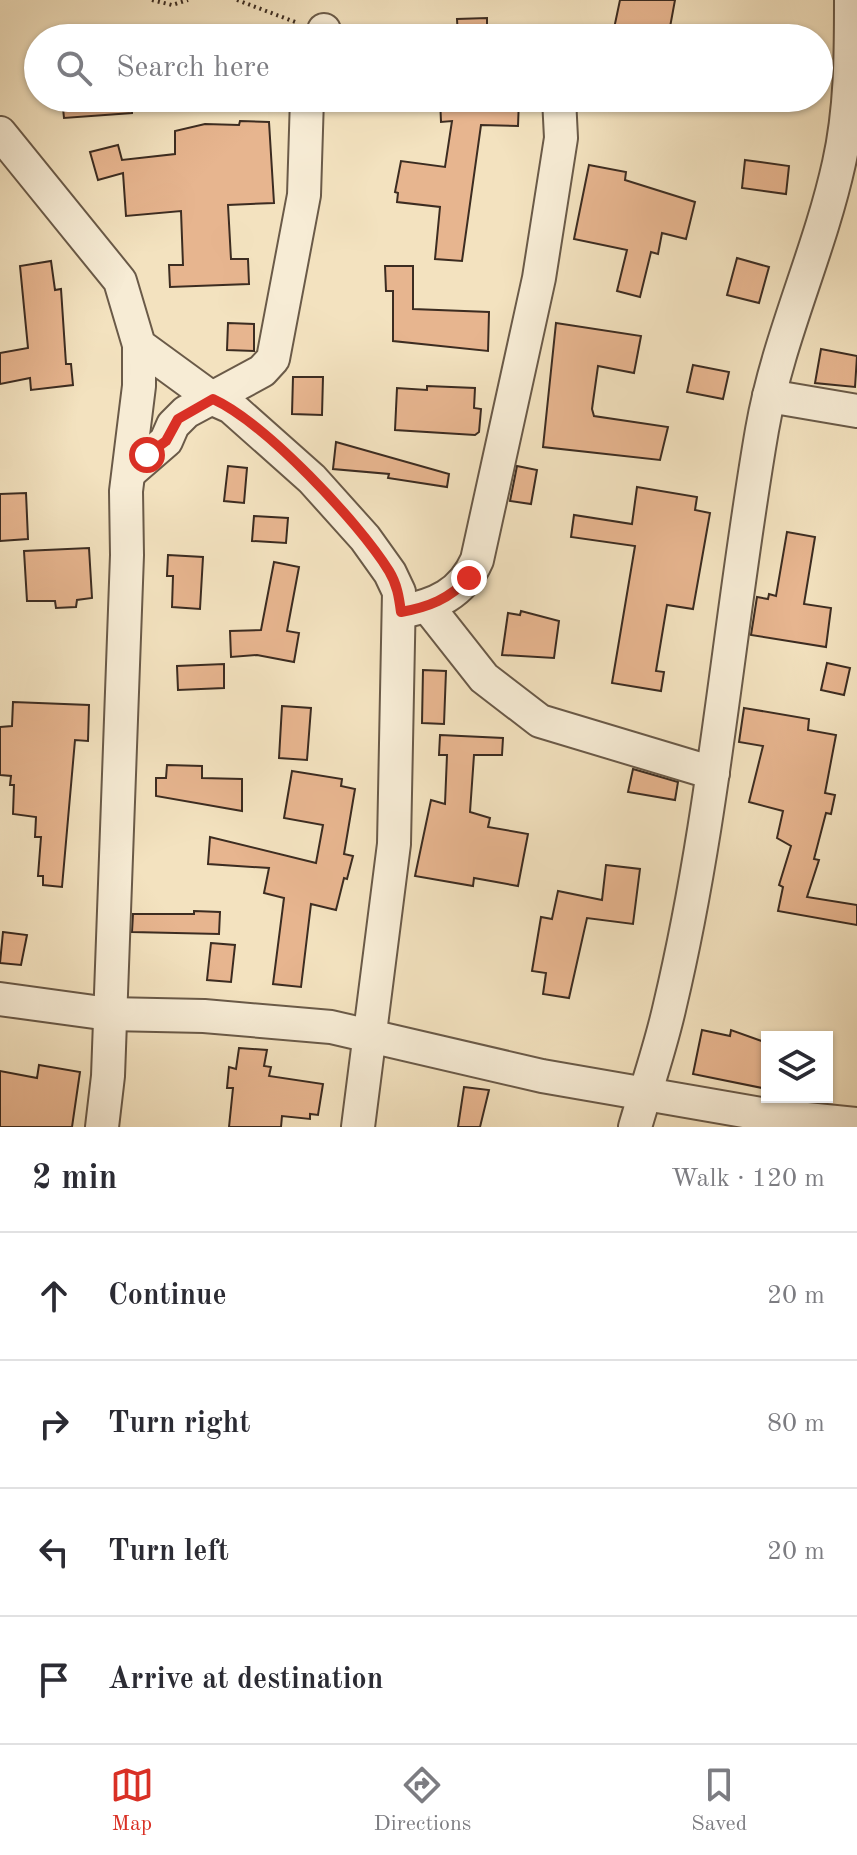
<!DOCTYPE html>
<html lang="en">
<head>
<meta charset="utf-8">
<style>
	body { margin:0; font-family:"Old Standard TT",serif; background:#f7f7f7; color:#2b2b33 }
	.controls { position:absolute; right:24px; bottom:24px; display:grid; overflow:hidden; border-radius:0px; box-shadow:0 2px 6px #0004 }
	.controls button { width:72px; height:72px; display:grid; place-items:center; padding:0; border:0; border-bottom:2px solid #e1e1e2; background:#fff; color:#2b2b33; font:40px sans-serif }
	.stop { position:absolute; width:24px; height:24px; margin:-18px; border:6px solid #d93025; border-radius:50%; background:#fff }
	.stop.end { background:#d93025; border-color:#fff; box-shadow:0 2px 8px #0008 }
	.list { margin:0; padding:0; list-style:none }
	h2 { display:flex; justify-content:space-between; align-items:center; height:104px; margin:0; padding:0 32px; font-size:34px }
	h2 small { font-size:26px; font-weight:400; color:#7c7c81 }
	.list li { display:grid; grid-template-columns:52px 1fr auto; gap:24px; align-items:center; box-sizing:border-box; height:128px; padding:0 32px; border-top:2px solid #e1e1e2 }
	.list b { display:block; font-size:30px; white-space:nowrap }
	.list em { font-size:26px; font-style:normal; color:#7c7c81 }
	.icon { flex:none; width:44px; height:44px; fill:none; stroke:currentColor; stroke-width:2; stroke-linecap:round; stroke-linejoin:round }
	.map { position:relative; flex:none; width:857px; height:1127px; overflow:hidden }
	.search { position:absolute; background:#fff; box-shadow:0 2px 6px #0004; left:24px; right:24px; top:24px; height:88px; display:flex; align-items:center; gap:20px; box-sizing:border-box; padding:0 28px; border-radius:44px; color:#7c7c81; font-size:30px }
	.sheet { height:616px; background:#fff }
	nav { display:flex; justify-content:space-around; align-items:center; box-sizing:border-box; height:112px; border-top:2px solid #e1e1e2; background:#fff; font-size:22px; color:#7c7c81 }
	nav a { display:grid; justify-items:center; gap:4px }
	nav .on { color:#d93025 }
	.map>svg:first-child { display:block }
	.building { fill:#e7b58f; stroke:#3c2c21; stroke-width:2 }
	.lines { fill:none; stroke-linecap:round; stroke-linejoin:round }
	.minor-casing { stroke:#6a5a48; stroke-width:36 }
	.path { stroke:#3c2c21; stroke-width:4; stroke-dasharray:2 4; stroke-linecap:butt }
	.minor { stroke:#f7ecd5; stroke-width:32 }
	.route { stroke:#d93025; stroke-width:10 }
</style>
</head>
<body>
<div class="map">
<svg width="857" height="1127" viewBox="0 0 857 1127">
	<rect width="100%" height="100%" fill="#f3e2bf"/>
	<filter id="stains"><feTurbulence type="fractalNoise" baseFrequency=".0025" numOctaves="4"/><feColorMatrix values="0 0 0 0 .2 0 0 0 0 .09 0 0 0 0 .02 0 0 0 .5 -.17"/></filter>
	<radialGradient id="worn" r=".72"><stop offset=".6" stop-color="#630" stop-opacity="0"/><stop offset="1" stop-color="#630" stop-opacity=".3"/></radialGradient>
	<g class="building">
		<polygon points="620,0 675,0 668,38 612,38"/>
		<polygon points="487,18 487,38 458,38 457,19"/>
		<polygon points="62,98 132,98 132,113 64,118"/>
		<polygon points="440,98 519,99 518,126 481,125 462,261 435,259 440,207 397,202 398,193 395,192 401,161 445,167 452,121 441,122"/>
		<polygon points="240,121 269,122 274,203 228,205 231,259 248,259 249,284 170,287 169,265 183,265 181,211 126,216 123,173 98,180 90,152 118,145 122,160 175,154 175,131 205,124 239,125"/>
		<polygon points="745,160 789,166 786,194 742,188"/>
		<polygon points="589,165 626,172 625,180 695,202 686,239 662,233 658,254 651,252 640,297 617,291 627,250 574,239"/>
		<polygon points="737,258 769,267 759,303 727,295"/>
		<polygon points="51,261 55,290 61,289 66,364 71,364 73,385 31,390 30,378 0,384 0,353 28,348 20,266"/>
		<polygon points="385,266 413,266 413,309 489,312 488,351 393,341 393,291 386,291"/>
		<polygon points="228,323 254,324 254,351 227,350"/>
		<polygon points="556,323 641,336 634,373 598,366 592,409 594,416 668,427 660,460 543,447"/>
		<polygon points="821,349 857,356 855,387 815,383"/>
		<polygon points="693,365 729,372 723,399 687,392"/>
		<polygon points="293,377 323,377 322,415 292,414"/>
		<polygon points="427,386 475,388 474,408 481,409 479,432 475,435 395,430 397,388 427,390"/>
		<polygon points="336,442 449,474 447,487 388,478 389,474 333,469"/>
		<polygon points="228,466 247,468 244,503 224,501"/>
		<polygon points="517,466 537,470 531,504 510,501"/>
		<polygon points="637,487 697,497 695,510 710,513 693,609 667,605 656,671 664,672 661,691 612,683 635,546 571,537 574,515 632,524"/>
		<polygon points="26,493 28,539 0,541 0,494"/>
		<polygon points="254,516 288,518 286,543 252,541"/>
		<polygon points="787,532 815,537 804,604 831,608 826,647 751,635 757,597 768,599 769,594 776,596"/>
		<polygon points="89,548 92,598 77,600 76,607 56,608 55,601 27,601 24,551"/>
		<polygon points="168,555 203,557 200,609 172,607 173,576 167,576"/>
		<polygon points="274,562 299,567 287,631 299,633 294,662 257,655 231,657 230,631 261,630"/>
		<polygon points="521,611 559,621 554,658 502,655 508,613 520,615"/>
		<polygon points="827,663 850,668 844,695 821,690"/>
		<polygon points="224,664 224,688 178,690 177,666"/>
		<polygon points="423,670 446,671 444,724 422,723"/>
		<polygon points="13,702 89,705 88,741 75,740 62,887 43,885 43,876 38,876 41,837 35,837 36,817 13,814 14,785 10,785 11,776 0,775 0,727 12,726"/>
		<polygon points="282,706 311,708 307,760 279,758"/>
		<polygon points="744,708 809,719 808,730 836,735 825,793 835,795 831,814 826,813 814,859 819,860 807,897 857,905 857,925 778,911 783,887 779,885 791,846 777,838 783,811 749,802 763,746 739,742"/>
		<polygon points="440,735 503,738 502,755 474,755 470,812 490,818 488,827 528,834 518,886 474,878 473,886 415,876 431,800 445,804 447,755 439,755"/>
		<polygon points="167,765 202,766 202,778 242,779 242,811 156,796 156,778 166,778"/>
		<polygon points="633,769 678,782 675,800 628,792"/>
		<polygon points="292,771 342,779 341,786 355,789 344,854 353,856 347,879 344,878 336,910 311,904 301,987 273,984 284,898 264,893 269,868 208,864 210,837 316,863 323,825 284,818"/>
		<polygon points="606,865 640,869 633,924 587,918 569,998 543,994 546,973 532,971 541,917 552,919 558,891 602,900"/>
		<polygon points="194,911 220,912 219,934 132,932 133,914 194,914"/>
		<polygon points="3,932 27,935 21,965 0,963"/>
		<polygon points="211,943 235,945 231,982 207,980"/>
		<polygon points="702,1030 730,1036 731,1030 767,1043 767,1089 693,1074"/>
		<polygon points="239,1048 267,1050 264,1066 271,1067 269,1076 323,1084 318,1115 310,1114 310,1119 282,1116 281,1127 229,1127 233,1088 227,1088 229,1067 236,1069"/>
		<polygon points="39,1065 80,1072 72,1127 0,1127 0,1071 37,1078"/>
		<polygon points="464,1087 489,1090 480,1127 458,1127"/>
	</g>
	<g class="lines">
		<g class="minor-casing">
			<g id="minor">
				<polyline points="322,38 324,30"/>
				<polyline points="0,133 120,281 139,345 213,399 231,407 312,479 365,538 390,573 399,592 394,844 358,1127"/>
				<polyline points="769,396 857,411"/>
				<polyline points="129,473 166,441 173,425 186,412 262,371 273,359 304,195 307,98"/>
				<polyline points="428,607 484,678 540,721 713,773"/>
				<path d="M401,612C436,605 462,594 477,560L539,278L561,138L559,98"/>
				<polyline points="0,999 109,1014 204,1016 331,1027 542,1076 767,1115 857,1124"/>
				<polyline points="102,1127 108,1076 127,555 126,491 139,386 139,345"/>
				<path d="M635,1127C647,1086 661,1046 670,1005C715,816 729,621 762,430C778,338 819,254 839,163C851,109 851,55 851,0"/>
			</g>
		</g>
		<g class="path">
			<polyline points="152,0 172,5 188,0"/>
			<polyline points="237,0 298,23"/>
			<polyline points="349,28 387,38"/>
		</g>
		<use href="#minor" class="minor"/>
	</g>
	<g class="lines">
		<path class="route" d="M147,455L166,441L178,419L213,399C265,423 358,521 389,571C397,584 399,597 401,612C429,607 449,599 469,578"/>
	</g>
	<rect width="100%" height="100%" filter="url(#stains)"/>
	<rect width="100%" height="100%" fill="url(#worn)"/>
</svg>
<div class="controls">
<button><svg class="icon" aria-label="layers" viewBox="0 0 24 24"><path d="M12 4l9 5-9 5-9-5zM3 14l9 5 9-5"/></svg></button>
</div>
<div class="stop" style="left:147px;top:455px"></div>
<div class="stop end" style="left:469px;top:578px"></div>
<div class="search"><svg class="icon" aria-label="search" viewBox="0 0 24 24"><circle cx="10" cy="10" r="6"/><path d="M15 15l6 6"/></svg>Search here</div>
</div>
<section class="sheet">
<h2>2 min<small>Walk · 120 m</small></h2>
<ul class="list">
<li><svg class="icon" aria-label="ahead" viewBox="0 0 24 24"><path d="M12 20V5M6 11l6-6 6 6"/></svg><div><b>Continue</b></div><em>20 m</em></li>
<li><svg class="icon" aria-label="right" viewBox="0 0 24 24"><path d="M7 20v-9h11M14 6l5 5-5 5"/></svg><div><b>Turn right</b></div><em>80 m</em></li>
<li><svg class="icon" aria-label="left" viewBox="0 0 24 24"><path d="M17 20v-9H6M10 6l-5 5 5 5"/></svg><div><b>Turn left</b></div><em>20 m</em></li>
<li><svg class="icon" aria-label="arrive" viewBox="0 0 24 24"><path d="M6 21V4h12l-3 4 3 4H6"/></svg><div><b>Arrive at destination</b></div></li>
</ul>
</section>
<nav>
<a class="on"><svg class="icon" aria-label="map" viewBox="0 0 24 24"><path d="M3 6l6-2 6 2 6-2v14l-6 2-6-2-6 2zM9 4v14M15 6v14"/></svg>Map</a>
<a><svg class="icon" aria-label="directions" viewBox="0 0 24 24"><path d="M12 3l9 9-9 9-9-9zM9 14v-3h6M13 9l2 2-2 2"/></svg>Directions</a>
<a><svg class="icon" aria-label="saved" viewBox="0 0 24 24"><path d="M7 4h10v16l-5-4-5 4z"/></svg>Saved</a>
</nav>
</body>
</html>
